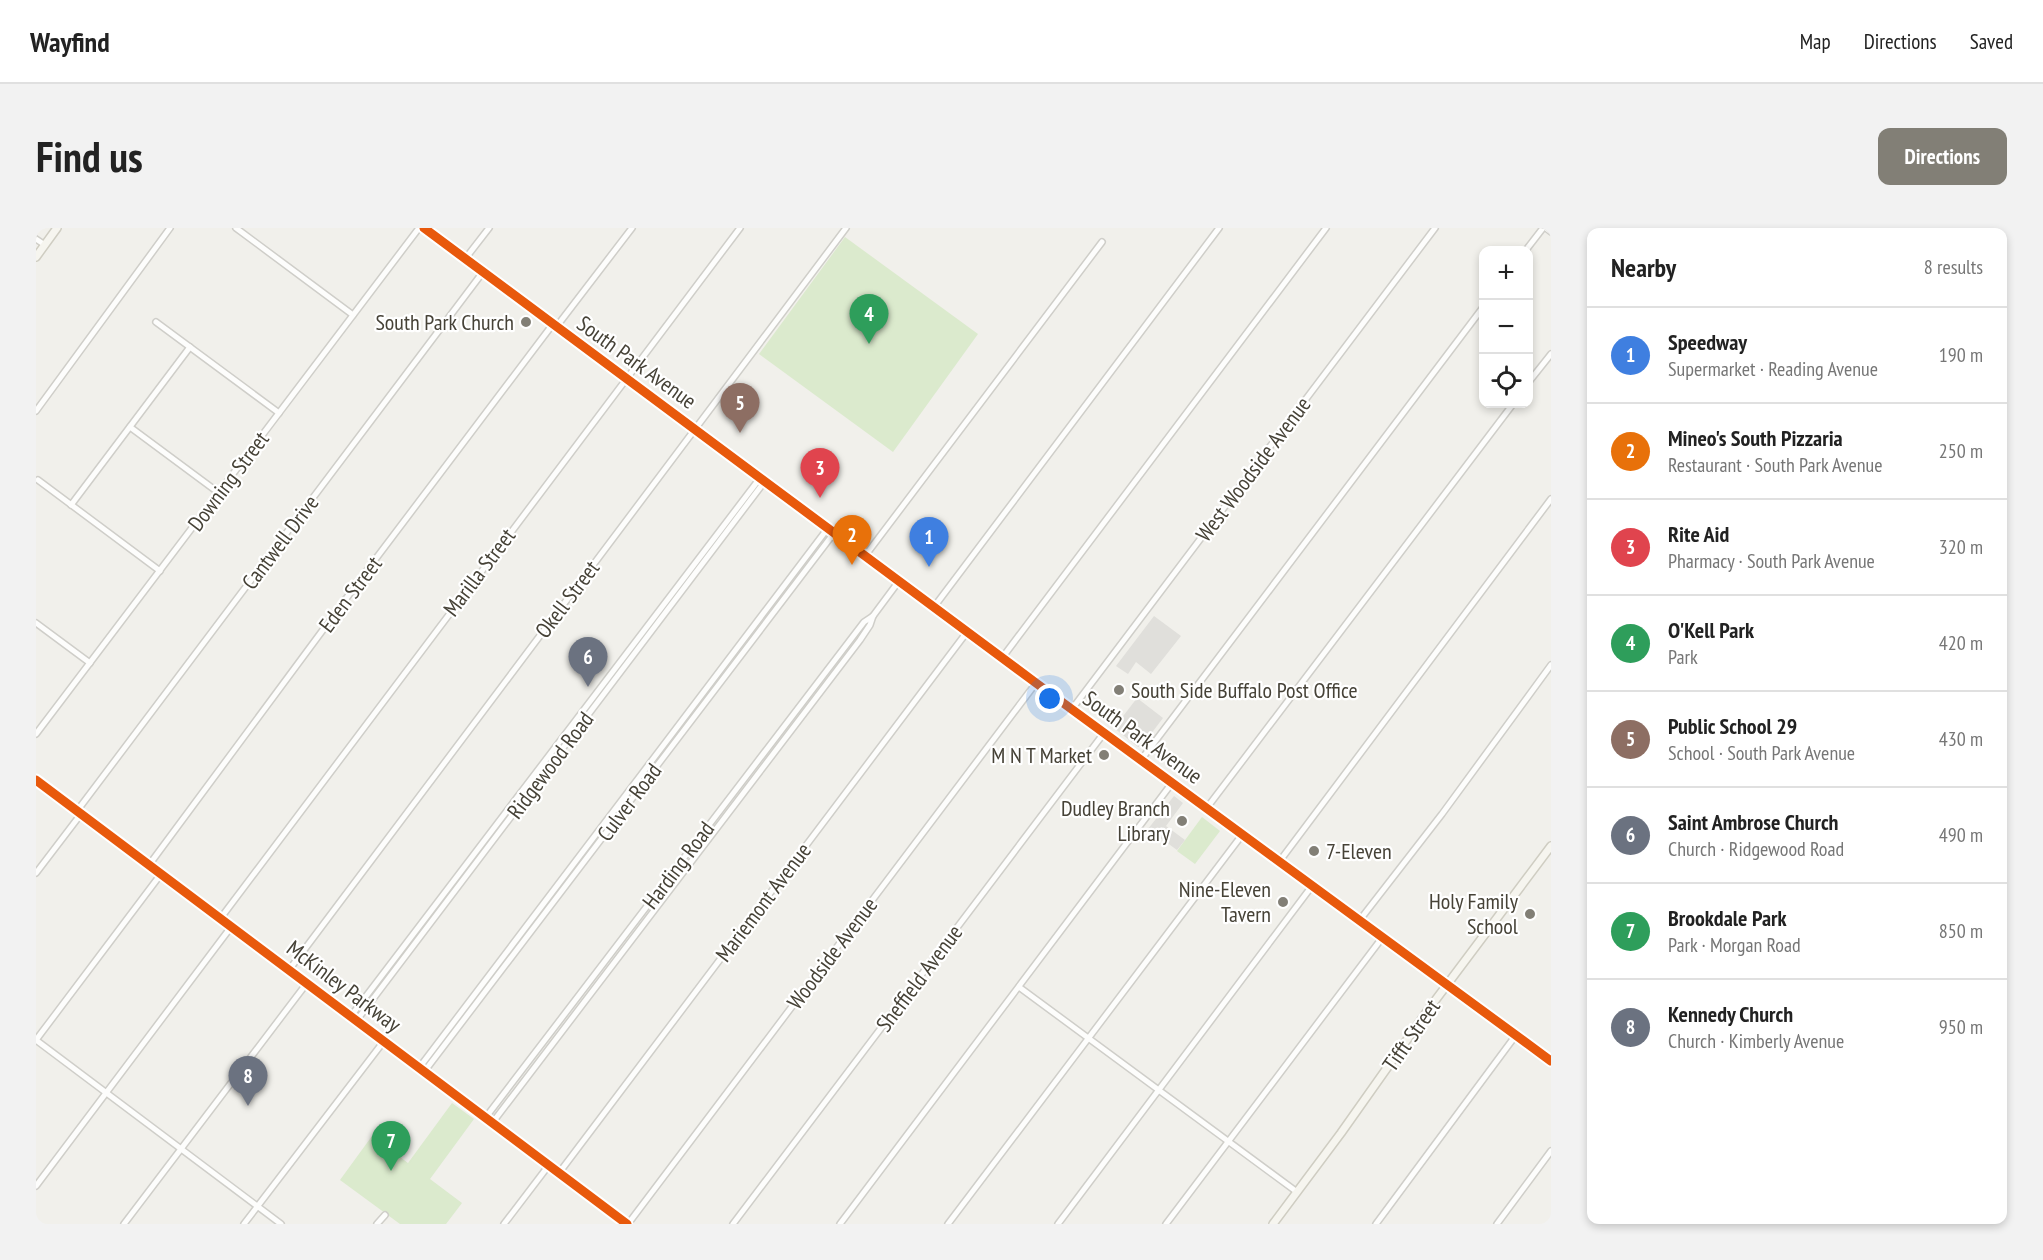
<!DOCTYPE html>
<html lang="en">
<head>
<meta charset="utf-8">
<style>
	body { margin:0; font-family:"PT Sans Narrow",sans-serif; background:#f2f2f2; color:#222 }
	.controls { position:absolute; right:18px; top:18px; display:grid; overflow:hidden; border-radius:12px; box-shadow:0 3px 9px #0003 }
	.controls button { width:54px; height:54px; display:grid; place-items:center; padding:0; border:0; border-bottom:2px solid #e0e0e0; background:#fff; color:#222; font:30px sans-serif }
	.you { position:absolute; left:1014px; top:471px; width:21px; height:21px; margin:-15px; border:4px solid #fff; border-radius:50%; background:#1a73e8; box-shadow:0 0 0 9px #1a73e833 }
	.badge { display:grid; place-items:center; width:39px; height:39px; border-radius:50%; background:#827f76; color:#fff; font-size:20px; font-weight:700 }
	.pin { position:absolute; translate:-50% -50px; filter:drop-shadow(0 2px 3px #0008) }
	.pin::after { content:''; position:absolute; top:32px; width:21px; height:18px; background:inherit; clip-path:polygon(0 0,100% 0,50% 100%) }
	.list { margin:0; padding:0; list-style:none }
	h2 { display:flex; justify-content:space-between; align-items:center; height:78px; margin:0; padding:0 24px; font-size:26px }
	h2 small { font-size:20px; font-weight:400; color:#767676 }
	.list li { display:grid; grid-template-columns:39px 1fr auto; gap:18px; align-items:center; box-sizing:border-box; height:96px; padding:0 24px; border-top:2px solid #e0e0e0 }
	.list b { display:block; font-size:22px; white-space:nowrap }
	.list p { margin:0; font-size:20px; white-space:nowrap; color:#767676 }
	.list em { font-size:20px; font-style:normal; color:#767676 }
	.icon { flex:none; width:33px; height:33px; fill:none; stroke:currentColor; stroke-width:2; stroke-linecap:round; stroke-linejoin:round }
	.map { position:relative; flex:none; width:1515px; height:996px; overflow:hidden; border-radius:12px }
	header { display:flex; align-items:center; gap:36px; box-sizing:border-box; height:84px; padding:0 30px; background:#fff; border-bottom:2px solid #e0e0e0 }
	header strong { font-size:28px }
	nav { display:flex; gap:33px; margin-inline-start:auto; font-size:21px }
	.intro { display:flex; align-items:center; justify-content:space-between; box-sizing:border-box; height:144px; padding:0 36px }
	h1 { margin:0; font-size:42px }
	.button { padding:15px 27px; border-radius:12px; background:#827f76; color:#fff; font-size:21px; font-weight:700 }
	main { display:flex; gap:36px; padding:0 36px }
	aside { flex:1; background:#fff; border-radius:12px; box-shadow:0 3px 9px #0003 }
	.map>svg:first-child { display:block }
	.park { fill:#dbeacd }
	.parking { fill:#e0dfdb }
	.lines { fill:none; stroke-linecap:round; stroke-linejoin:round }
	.street-casing { stroke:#cfcec9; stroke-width:8 }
	.secondary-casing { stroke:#cfcdc2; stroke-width:10 }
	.primary-casing { stroke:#d2cdba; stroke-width:10 }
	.street { stroke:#fdfdfc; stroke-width:5 }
	.secondary { stroke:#f6f5ef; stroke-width:7 }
	.primary { stroke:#f0eee4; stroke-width:8 }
	.cycleway-casing { stroke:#fff; stroke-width:13 }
	.cycleway { stroke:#e8590c; stroke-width:9 }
	.poi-dot { fill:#827f76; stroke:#fff; stroke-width:2 }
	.labels { text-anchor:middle; stroke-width:4.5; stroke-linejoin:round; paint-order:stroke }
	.poi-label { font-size:22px; fill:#464237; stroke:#fff; text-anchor:end }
	.street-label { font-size:22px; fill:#464237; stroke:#fff }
</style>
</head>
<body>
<header>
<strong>Wayfind</strong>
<nav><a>Map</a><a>Directions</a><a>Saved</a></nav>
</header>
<div class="intro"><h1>Find us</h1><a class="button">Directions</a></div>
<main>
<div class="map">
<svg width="1515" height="996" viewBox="0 0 1515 996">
	<rect width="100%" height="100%" fill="#f1f0eb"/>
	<g class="park">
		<polygon points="809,9 942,106 857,224 723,126"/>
		<polygon points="1166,589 1184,603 1159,636 1141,623"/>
		<polygon points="416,875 438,891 394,951 426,975 410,996 364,996 304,952 336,908 372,935"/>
	</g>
	<g class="parking">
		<polygon points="1118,388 1145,408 1115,446 1100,434 1092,446 1080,438"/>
		<polygon points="1101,470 1127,490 1105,519 1102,519 1078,500"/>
		<polygon points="1138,568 1147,575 1130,598 1149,612 1141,622 1112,601"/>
	</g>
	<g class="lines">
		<g class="street-casing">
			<g id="street">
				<polyline points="200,0 317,87"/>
				<polyline points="1510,0 1515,4"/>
				<polyline points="0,11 9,17"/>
				<polyline points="1490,22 1507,0"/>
				<polyline points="429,31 453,0"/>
				<polyline points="120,94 243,185"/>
				<polyline points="521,98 596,0"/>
				<polyline points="1492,155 1515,126"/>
				<polyline points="0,183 134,0"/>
				<polyline points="94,199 183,265"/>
				<polyline points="2,252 124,343"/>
				<polyline points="35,277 154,119"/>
				<polyline points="829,328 1066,14"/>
				<polyline points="898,379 1183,0"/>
				<polyline points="0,395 54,435"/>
				<polyline points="966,430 1290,0"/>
				<polyline points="1036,481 1399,0"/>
				<polyline points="0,506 383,0"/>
				<polyline points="1105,532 1448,78"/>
				<polyline points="1170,581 1477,176"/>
				<polyline points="41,583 447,44"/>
				<polyline points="1243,634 1515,271"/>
				<polyline points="113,637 332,341 517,96"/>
				<polyline points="0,645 45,586"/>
				<polyline points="184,691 704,0"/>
				<polyline points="1323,693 1406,586 1515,437"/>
				<polyline points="253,742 810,0"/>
				<polyline points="983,759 1261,964"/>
				<polyline points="315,788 724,250"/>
				<polyline points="321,792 729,253"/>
				<polyline points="0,812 245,996"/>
				<polyline points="0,812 125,646"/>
				<polyline points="383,840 792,300"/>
				<polyline points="388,844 798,305"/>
				<polyline points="450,889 828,394 837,388"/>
				<polyline points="457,894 824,412 834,397 837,388 863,353"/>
				<polyline points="523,945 931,404"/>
				<polyline points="0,958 195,699"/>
				<polyline points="88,996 271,755"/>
				<polyline points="208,996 348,813"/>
				<polyline points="341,996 349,987"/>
				<polyline points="468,996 513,937"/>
				<polyline points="592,996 1000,455"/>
				<polyline points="697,996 1068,505"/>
				<polyline points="804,996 1136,555"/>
				<polyline points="912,996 1206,607"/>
				<polyline points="1022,996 1276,658"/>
				<polyline points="1130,996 1346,710"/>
				<polyline points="1340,996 1480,807"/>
				<polyline points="1461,996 1515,923"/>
			</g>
		</g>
		<g class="secondary-casing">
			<g id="secondary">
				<polyline points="0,29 21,0"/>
				<polyline points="0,552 591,996"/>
				<polyline points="1237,996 1305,905 1392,782 1515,618"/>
			</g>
		</g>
		<g class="primary-casing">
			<polyline id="primary" points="388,0 1000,455 1515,833"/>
		</g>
		<use href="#street" class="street"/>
		<use href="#secondary" class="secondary"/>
		<use href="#primary" class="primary"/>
		<g class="cycleway-casing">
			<g id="cycleway">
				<polyline points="388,0 1000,455 1515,833"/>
				<polyline points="0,552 591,996"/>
			</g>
		</g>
		<use href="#cycleway" class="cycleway"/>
	</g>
	<g class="poi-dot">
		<circle cx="490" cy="94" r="6"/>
		<circle cx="1083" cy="462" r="6"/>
		<circle cx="1068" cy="527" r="6"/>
		<circle cx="1146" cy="593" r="6"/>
		<circle cx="1278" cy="623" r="6"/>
		<circle cx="1247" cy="674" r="6"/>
		<circle cx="1494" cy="686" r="6"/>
	</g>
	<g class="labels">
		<g class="poi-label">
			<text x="478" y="102">South Park Church</text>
			<text x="1095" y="470" text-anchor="start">South Side Buffalo Post Office</text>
			<text x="1056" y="535">M N T Market</text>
			<text x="1134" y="588">Dudley Branch<tspan x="1134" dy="25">Library</tspan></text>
			<text x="1290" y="631" text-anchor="start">7-Eleven</text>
			<text x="1235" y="669">Nine-Eleven<tspan x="1235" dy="25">Tavern</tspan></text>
			<text x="1482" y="681">Holy Family<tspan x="1482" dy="25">School</tspan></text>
		</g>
		<g class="street-label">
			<text transform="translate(601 134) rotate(36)" y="8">South Park Avenue</text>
			<text transform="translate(1217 241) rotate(-53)" y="8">West Woodside Avenue</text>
			<text transform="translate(192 253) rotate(-53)" y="8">Downing Street</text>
			<text transform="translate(244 314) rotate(-53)" y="8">Cantwell Drive</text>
			<text transform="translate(443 344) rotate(-53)" y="8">Marilla Street</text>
			<text transform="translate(314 366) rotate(-53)" y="8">Eden Street</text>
			<text transform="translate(531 371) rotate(-53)" y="8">Okell Street</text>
			<text transform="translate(1107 509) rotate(36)" y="8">South Park Avenue</text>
			<text transform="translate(514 537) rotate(-53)" y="8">Ridgewood Road</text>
			<text transform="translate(593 574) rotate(-53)" y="8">Culver Road</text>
			<text transform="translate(642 637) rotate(-53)" y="8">Harding Road</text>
			<text transform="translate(727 674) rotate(-53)" y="8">Mariemont Avenue</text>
			<text transform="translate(796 725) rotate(-53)" y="8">Woodside Avenue</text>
			<text transform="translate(883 750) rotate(-53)" y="8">Sheffield Avenue</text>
			<text transform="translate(308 758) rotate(37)" y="8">McKinley Parkway</text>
			<text transform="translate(1375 807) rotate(-55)" y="8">Tifft Street</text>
		</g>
	</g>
</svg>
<div class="controls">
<button>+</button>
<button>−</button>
<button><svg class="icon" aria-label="locate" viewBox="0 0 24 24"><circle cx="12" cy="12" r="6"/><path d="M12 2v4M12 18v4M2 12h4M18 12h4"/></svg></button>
</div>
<div class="you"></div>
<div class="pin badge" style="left:893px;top:339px;background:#3f7fe0">1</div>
<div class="pin badge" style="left:816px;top:337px;background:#e8710a">2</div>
<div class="pin badge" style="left:784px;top:270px;background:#e0444e">3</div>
<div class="pin badge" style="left:833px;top:116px;background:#2e9e5b">4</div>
<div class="pin badge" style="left:704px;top:205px;background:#8d6e63">5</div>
<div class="pin badge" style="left:552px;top:459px;background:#6b7280">6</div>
<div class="pin badge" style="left:355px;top:943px;background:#2e9e5b">7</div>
<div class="pin badge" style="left:212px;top:878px;background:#6b7280">8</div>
</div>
<aside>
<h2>Nearby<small>8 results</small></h2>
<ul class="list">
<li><span class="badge" style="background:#3f7fe0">1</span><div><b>Speedway</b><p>Supermarket · Reading Avenue</p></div><em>190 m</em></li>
<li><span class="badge" style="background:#e8710a">2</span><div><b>Mineo's South Pizzaria</b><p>Restaurant · South Park Avenue</p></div><em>250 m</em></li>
<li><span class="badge" style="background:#e0444e">3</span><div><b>Rite Aid</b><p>Pharmacy · South Park Avenue</p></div><em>320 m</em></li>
<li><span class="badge" style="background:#2e9e5b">4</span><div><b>O'Kell Park</b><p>Park</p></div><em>420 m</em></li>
<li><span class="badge" style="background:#8d6e63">5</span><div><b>Public School 29</b><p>School · South Park Avenue</p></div><em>430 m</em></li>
<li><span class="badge" style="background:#6b7280">6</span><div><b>Saint Ambrose Church</b><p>Church · Ridgewood Road</p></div><em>490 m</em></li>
<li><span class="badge" style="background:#2e9e5b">7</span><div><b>Brookdale Park</b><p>Park · Morgan Road</p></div><em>850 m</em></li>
<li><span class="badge" style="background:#6b7280">8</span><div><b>Kennedy Church</b><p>Church · Kimberly Avenue</p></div><em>950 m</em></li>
</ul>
</aside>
</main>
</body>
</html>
